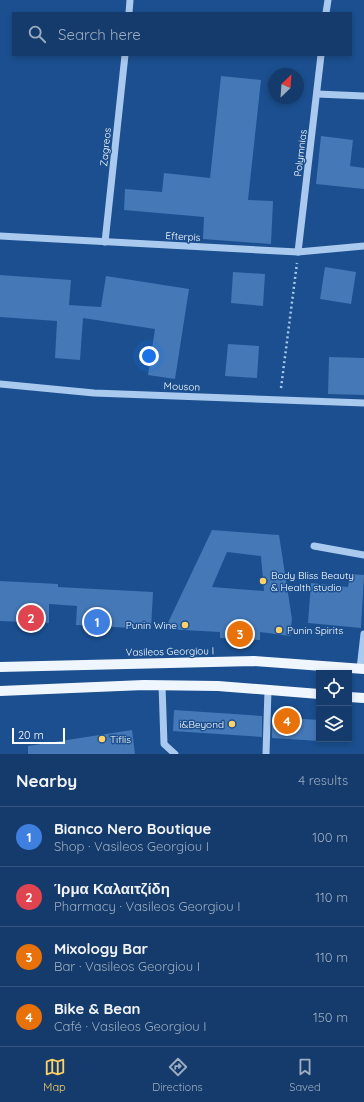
<!DOCTYPE html>
<html lang="en">
<head>
<meta charset="utf-8">
<style>
	body { margin:0; font-family:Quicksand,sans-serif; background:#214673; color:#f1f3f6 }
	.controls { position:absolute; right:12px; bottom:12px; display:grid; overflow:hidden; border-radius:0px; box-shadow:0 2px 6px #0003 }
	.controls button { width:36px; height:36px; display:grid; place-items:center; padding:0; border:0; border-bottom:1px solid #33557e; background:#143b6b; color:#f1f3f6; font:20px sans-serif }
	.compass { position:absolute; left:268px; top:68px; width:36px; height:36px; border-radius:50%; background:#143b6b; box-shadow:0 2px 6px #0003; rotate:25deg }
	.scale { position:absolute; left:12px; bottom:10px; width:53px; box-sizing:border-box; padding-left:4px; border:2px solid #fff; border-top:0; font-size:11px; line-height:14px; white-space:nowrap; color:#fff; -webkit-text-stroke:3px #1b4f8f; paint-order:stroke }
	.you { position:absolute; left:149px; top:356px; width:14px; height:14px; margin:-10px; border:3px solid #fff; border-radius:50%; background:#1a73e8; box-shadow:0 0 0 6px #1a73e833 }
	.badge { display:grid; place-items:center; width:26px; height:26px; border-radius:50%; background:#ffd166; color:#fff; font-size:13px; font-weight:700 }
	.pin { position:absolute; translate:-50% -50%; border:2px solid #fff; box-shadow:0 1px 4px #0006 }
	.list { margin:0; padding:0; list-style:none }
	h2 { display:flex; justify-content:space-between; align-items:center; height:52px; margin:0; padding:0 16px; font-size:17px }
	h2 small { font-size:13px; font-weight:400; color:#9dadc1 }
	.list li { display:grid; grid-template-columns:26px 1fr auto; gap:12px; align-items:center; box-sizing:border-box; height:60px; padding:0 16px; border-top:1px solid #33557e }
	.list b { display:block; font-size:15px; white-space:nowrap }
	.list p { margin:0; font-size:13px; white-space:nowrap; color:#9dadc1 }
	.list em { font-size:13px; font-style:normal; color:#9dadc1 }
	.icon { flex:none; width:22px; height:22px; fill:none; stroke:currentColor; stroke-width:2; stroke-linecap:round; stroke-linejoin:round }
	.map { position:relative; flex:none; width:364px; height:754px; overflow:hidden }
	.search { position:absolute; background:#143b6b; box-shadow:0 2px 6px #0003; left:12px; right:12px; top:12px; height:44px; display:flex; align-items:center; gap:10px; box-sizing:border-box; padding:0 14px; border-radius:0px; color:#9dadc1; font-size:15px }
	.sheet { height:292px; background:#143b6b }
	nav { display:flex; justify-content:space-around; align-items:center; box-sizing:border-box; height:56px; border-top:1px solid #33557e; background:#143b6b; font-size:11px; color:#9dadc1 }
	nav a { display:grid; justify-items:center; gap:2px }
	nav .on { color:#ffd166 }
	.map>svg:first-child { display:block }
	.building { fill:#4478b7; fill-rule:evenodd }
	.lines { fill:none; stroke-linecap:round; stroke-linejoin:round }
	.path { stroke:#a9c9ee; stroke-width:2.5; stroke-dasharray:2 3; stroke-linecap:butt }
	.minor { stroke:#a9c9ee; stroke-width:7 }
	.major { stroke:#f0f6ff; stroke-width:10 }
	.poi-dot { fill:#ffd166; stroke:#1b4f8f; stroke-width:1.5 }
	.labels { text-anchor:middle; stroke-width:3; stroke-linejoin:round; paint-order:stroke }
	.street-label { font-size:10px; fill:#fff; stroke:#1b4f8f }
	.poi-label { font-size:10px; fill:#fff; stroke:#1b4f8f; text-anchor:start }
</style>
</head>
<body>
<div class="map">
<svg width="364" height="754" viewBox="0 0 364 754">
	<rect width="100%" height="100%" fill="#1b4f8f"/>
	<g class="building">
		<polygon points="221,76 261,80 248,200 273,201 271,244 203,239 204,217 124,210 125,189 162,192 164,173 210,178"/>
		<polygon points="321,136 353,140 350,166 364,168 364,189 316,184"/>
		<polygon points="325,267 356,272 351,304 320,299"/>
		<polygon points="233,272 265,274 263,306 231,303"/>
		<polygon points="0,275 71,280 69,305 101,307 106,276 189,289 175,379 148,375 155,329 83,318 80,360 55,358 57,321 0,317"/>
		<polygon points="228,344 259,346 257,378 225,376"/>
		<polygon points="329,357 364,358 364,395 328,394"/>
		<path d="M212,530L279,535L292,619L290,636L260,632V640L220,638V632L165,629ZM227,552L261,556L264,591L212,587Z"/>
		<polygon points="350,574 364,575 361,628 308,623 311,583 348,587"/>
		<polygon points="0,581 58,584 58,587 153,592 151,629 76,625 77,606 49,604 49,623 0,621"/>
		<polygon points="174,710 262,716 262,737 173,731"/>
		<polygon points="272,717 319,720 319,741 272,738"/>
		<polygon points="132,730 135,754 28,754 28,746"/>
	</g>
	<g class="lines">
		<polyline class="path" points="281,388 297,263"/>
		<g class="minor">
			<polyline points="129,13 130,0"/>
			<polyline points="326,13 328,0"/>
			<polyline points="317,94 364,96"/>
			<polyline points="0,236 298,252 364,246"/>
			<polyline points="105,242 125,55"/>
			<polyline points="298,252 321,55"/>
			<polyline points="0,384 94,393 364,403"/>
			<polyline points="314,546 364,555"/>
			<polyline points="360,669 364,634"/>
			<polyline points="162,685 164,744 175,754"/>
			<polyline points="266,754 268,690"/>
		</g>
		<g class="major">
			<polyline points="0,667 254,661 364,669"/>
			<polyline points="0,691 144,685 218,686 319,694"/>
			<polyline points="349,697 364,698"/>
		</g>
	</g>
	<g class="poi-dot">
		<circle cx="263" cy="581" r="4"/>
		<circle cx="185" cy="625" r="4"/>
		<circle cx="279" cy="630" r="4"/>
		<circle cx="232" cy="724" r="4"/>
		<circle cx="102" cy="739" r="4"/>
	</g>
	<g class="labels">
		<g class="street-label">
			<text transform="translate(105 147) rotate(-84)" y="4">Zagreos</text>
			<text transform="translate(300 153) rotate(-83)" y="4">Polymnias</text>
			<text transform="translate(183 236) rotate(3)" y="4">Efterpis</text>
			<text transform="translate(182 386) rotate(2)" y="4">Mouson</text>
			<text transform="translate(170 651) rotate(-1)" y="4">Vasileos Georgiou I</text>
		</g>
		<g class="poi-label">
			<text x="271" y="579">Body Bliss Beauty<tspan x="271" dy="12">&amp; Health studio</tspan></text>
			<text x="177" y="629" text-anchor="end">Punin Wine</text>
			<text x="287" y="634">Punin Spirits</text>
			<text x="224" y="728" text-anchor="end">i&amp;Beyond</text>
			<text x="110" y="743">Tiflis</text>
		</g>
	</g>
</svg>
<div class="controls">
<button><svg class="icon" aria-label="locate" viewBox="0 0 24 24"><circle cx="12" cy="12" r="6"/><path d="M12 2v4M12 18v4M2 12h4M18 12h4"/></svg></button>
<button><svg class="icon" aria-label="layers" viewBox="0 0 24 24"><path d="M12 4l9 5-9 5-9-5zM3 14l9 5 9-5"/></svg></button>
</div>
<svg class="compass" viewBox="-18 -18 36 36"><path d="M0-13l5 13h-10z" fill="#e53935"/><path d="M0 13l5-13h-10z" fill="#9dadc1"/></svg>
<div class="scale">20 m</div>
<div class="you"></div>
<div class="pin badge" style="left:97px;top:622px;background:#3f7fe0">1</div>
<div class="pin badge" style="left:31px;top:618px;background:#e0444e">2</div>
<div class="pin badge" style="left:240px;top:634px;background:#e8710a">3</div>
<div class="pin badge" style="left:287px;top:721px;background:#e8710a">4</div>
<div class="search"><svg class="icon" aria-label="search" viewBox="0 0 24 24"><circle cx="10" cy="10" r="6"/><path d="M15 15l6 6"/></svg>Search here</div>
</div>
<section class="sheet">
<h2>Nearby<small>4 results</small></h2>
<ul class="list">
<li><span class="badge" style="background:#3f7fe0">1</span><div><b>Bianco Nero Boutique</b><p>Shop · Vasileos Georgiou I</p></div><em>100 m</em></li>
<li><span class="badge" style="background:#e0444e">2</span><div><b>Ίρμα Καλαιτζίδη</b><p>Pharmacy · Vasileos Georgiou I</p></div><em>110 m</em></li>
<li><span class="badge" style="background:#e8710a">3</span><div><b>Mixology Bar</b><p>Bar · Vasileos Georgiou I</p></div><em>110 m</em></li>
<li><span class="badge" style="background:#e8710a">4</span><div><b>Bike &amp; Bean</b><p>Café · Vasileos Georgiou I</p></div><em>150 m</em></li>
</ul>
</section>
<nav>
<a class="on"><svg class="icon" aria-label="map" viewBox="0 0 24 24"><path d="M3 6l6-2 6 2 6-2v14l-6 2-6-2-6 2zM9 4v14M15 6v14"/></svg>Map</a>
<a><svg class="icon" aria-label="directions" viewBox="0 0 24 24"><path d="M12 3l9 9-9 9-9-9zM9 14v-3h6M13 9l2 2-2 2"/></svg>Directions</a>
<a><svg class="icon" aria-label="saved" viewBox="0 0 24 24"><path d="M7 4h10v16l-5-4-5 4z"/></svg>Saved</a>
</nav>
</body>
</html>
